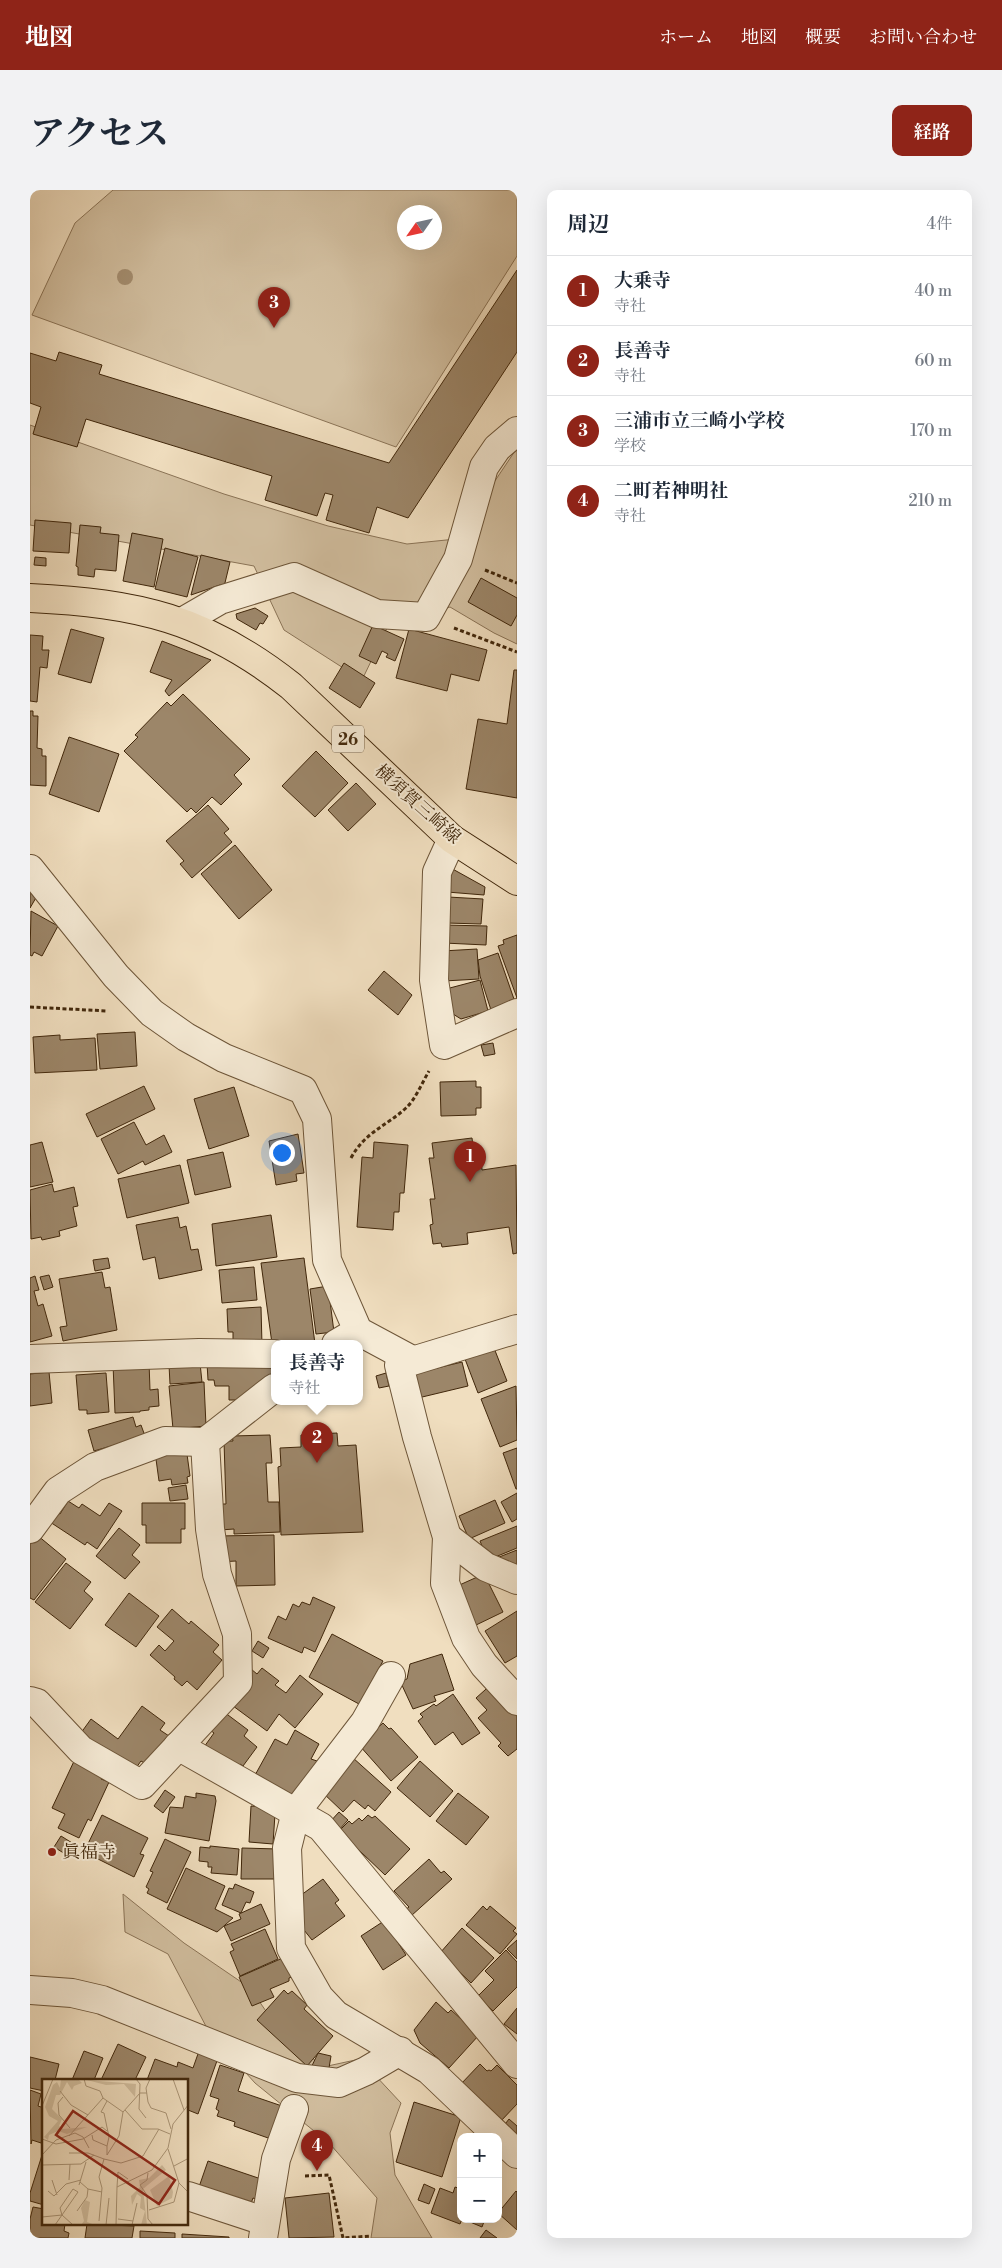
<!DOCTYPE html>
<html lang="ja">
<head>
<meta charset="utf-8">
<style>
	body { margin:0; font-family:"Libre Bodoni","Noto Serif JP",serif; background:#f2f2f3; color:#1f2937 }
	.controls { position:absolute; right:15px; bottom:15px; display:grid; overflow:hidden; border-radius:10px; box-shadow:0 5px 20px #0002 }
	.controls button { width:45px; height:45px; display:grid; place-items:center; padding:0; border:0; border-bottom:1px solid #e0e1e3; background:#fff; color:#1f2937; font:25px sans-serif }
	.compass { position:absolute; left:367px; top:15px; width:45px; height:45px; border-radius:50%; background:#fff; box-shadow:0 5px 20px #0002; rotate:236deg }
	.you { position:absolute; left:251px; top:962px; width:18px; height:18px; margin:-12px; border:4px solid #fff; border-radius:50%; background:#1a73e8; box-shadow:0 0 0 8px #1a73e833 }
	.badge { display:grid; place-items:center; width:32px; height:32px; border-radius:50%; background:#8f2418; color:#fff; font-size:16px; font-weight:700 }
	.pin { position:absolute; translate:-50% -41px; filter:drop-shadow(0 1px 2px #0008) }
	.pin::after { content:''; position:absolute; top:26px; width:18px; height:15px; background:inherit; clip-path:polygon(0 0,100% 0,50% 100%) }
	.popup { position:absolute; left:241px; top:1150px; width:92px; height:65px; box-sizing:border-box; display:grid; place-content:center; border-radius:10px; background:#fff; filter:drop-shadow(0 1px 4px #0005); font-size:16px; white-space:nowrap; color:#747a83 }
	.popup b { font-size:19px; color:#1f2937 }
	.popup::after { content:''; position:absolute; left:50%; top:100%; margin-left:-10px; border:10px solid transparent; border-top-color:#fff }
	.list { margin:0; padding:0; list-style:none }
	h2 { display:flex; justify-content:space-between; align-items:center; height:65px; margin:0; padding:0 20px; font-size:21px }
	h2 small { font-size:16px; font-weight:400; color:#747a83 }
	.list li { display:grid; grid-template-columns:32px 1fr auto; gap:15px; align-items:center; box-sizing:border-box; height:70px; padding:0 20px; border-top:1px solid #e0e1e3 }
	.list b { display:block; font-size:19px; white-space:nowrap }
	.list p { margin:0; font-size:16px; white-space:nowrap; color:#747a83 }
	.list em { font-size:16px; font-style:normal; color:#747a83 }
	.map { position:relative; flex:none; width:487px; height:2048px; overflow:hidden; border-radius:10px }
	header { display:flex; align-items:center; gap:30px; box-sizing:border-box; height:70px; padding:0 25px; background:#8f2418; color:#fff }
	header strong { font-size:24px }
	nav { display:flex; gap:28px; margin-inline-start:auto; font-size:18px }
	.intro { display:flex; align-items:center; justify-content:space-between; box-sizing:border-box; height:120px; padding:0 30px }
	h1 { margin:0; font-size:35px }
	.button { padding:12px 22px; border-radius:10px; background:#8f2418; color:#fff; font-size:18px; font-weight:700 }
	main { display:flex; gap:30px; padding:0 30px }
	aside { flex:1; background:#fff; border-radius:10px; box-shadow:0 5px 20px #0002 }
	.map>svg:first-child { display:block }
	.green { fill:#d2bfa0; stroke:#8a7356; fill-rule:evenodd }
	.building { fill:#9c8669; stroke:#41270b }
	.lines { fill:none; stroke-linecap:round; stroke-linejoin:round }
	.minor-casing { stroke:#6d5538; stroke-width:30 }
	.major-casing { stroke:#41270b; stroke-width:30 }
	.path { stroke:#41270b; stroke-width:3; stroke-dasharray:4 2.5; stroke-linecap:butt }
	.minor { stroke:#f5ead5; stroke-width:28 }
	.major { stroke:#f0debf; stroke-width:28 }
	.tree { fill:#a48e70 }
	.poi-dot { fill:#8f2418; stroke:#f5ead5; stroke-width:2 }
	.labels { text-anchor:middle; stroke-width:4; stroke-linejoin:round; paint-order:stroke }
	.shield { fill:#f5ead5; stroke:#776248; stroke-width:1 }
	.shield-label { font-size:16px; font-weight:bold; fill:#41270b }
	.street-label { font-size:18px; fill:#41270b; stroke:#f5ead5 }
	.poi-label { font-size:18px; fill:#41270b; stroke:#f5ead5; text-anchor:start }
	.inset-road { fill:none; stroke:#aa9577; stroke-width:1 }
	.view { fill:#8f2418; fill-opacity:0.15; stroke:#8f2418; stroke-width:2.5 }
	.inset-edge { fill:none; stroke:#41270b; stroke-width:2.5 }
</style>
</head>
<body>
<header>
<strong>地図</strong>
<nav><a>ホーム</a><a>地図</a><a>概要</a><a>お問い合わせ</a></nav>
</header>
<div class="intro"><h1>アクセス</h1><a class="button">経路</a></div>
<main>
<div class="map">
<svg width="487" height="2048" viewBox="0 0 487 2048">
	<rect width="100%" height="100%" fill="#f0debf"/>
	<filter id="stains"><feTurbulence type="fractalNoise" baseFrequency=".004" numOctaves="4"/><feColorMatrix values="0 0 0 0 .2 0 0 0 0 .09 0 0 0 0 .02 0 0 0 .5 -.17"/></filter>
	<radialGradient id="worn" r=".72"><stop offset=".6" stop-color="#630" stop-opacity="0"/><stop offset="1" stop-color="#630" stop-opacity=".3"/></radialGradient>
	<g class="green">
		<path d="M83,0H487V66L366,257L2,125L45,33ZM374,22H404V52H374Z"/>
		<polygon points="0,235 194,304 298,336 377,354 426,349 487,258 487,454 464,443 420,417 358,436 332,490 254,440 224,376 0,335"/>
		<polygon points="93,1704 154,1753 220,1798 249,1840 293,1877 330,1869 371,1913 360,1943 365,1985 402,2048 341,2048 347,2008 300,1954 225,1893 179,1842 138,1764 95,1742"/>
	</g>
	<g class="building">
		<polygon points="487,80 487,162 378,328 347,317 339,343 296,330 303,305 295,303 287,326 235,310 242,286 56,229 47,257 3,244 11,217 0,213 0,163 26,171 29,162 72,175 69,184 359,273"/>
		<polygon points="5,330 41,333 39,363 3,361"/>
		<polygon points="50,335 71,337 70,343 89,345 86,381 65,379 64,387 48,385 48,377 46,376"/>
		<polygon points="102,343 133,349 124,397 93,391"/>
		<polygon points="135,358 168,367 157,407 125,399"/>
		<polygon points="171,365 200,372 194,397 190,395 161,405"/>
		<polygon points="5,367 16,368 16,376 4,375"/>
		<polygon points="451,388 487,408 487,425 481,436 438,412"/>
		<polygon points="225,418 238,426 233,434 230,433 226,440 207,429 206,424"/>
		<polygon points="343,435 374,449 365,471 356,467 358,464 352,461 346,474 329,466"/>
		<polygon points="41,439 74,448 61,493 28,484"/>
		<polygon points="379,439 457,460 449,491 421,484 417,501 366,488"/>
		<polygon points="0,445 13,446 12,460 19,460 17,478 10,477 7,512 0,511"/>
		<polygon points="132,451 181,470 139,506 135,501 142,490 120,482"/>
		<polygon points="314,473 345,493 330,518 299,498"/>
		<polygon points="484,480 487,480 487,608 436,599 448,529 477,534"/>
		<polygon points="153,504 220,569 204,585 212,594 191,615 182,607 166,623 161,618 157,622 94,561 108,547 105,545 137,512 141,516"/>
		<polygon points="0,521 3,521 3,526 8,526 7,558 12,559 12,566 16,566 16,596 0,595"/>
		<polygon points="39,547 89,564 69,622 19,604"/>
		<polygon points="286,561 318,593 285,627 252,596"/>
		<polygon points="326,593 346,614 318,641 298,620"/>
		<polygon points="178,615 199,639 194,643 202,652 162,688 150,674 154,671 136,651"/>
		<polygon points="205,655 242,700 209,729 171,684"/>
		<polygon points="419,677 455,697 454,705 417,702"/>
		<polygon points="0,702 7,706 0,718"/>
		<polygon points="418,707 453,709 451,734 417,733"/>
		<polygon points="1,721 28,736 12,766 4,762 2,766 0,765"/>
		<polygon points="414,735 457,736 456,755 414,753"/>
		<polygon points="487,745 487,808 468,756 474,754 473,750"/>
		<polygon points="447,759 449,789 414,791 412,761"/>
		<polygon points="468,763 485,812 461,820 450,786 448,770"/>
		<polygon points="354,781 382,805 368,825 338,800"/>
		<polygon points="450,790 458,821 431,829 423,824 416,799"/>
		<polygon points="105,842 107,876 70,879 67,844"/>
		<polygon points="30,845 30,850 65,848 67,880 5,883 3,847"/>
		<polygon points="463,853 465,864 454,866 451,855"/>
		<polygon points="446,891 446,897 451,897 451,918 446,918 446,925 411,926 410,892"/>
		<polygon points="114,896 125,919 67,947 56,924"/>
		<polygon points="204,897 219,946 179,959 164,909"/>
		<polygon points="104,932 116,955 134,945 142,962 115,975 113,971 88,984 71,949"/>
		<polygon points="268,944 274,983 266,984 267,991 246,995 239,951"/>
		<polygon points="442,948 444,965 451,964 452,980 486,975 487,1063 483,1064 479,1037 437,1043 438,1054 412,1057 411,1053 403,1054 400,1035 403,1034 400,1009 405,1009 399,968 404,968 402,953"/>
		<polygon points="12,952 23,992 0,997 0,955"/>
		<polygon points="344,952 378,955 374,1003 370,1003 369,1022 364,1022 363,1040 327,1037 332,967 343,968"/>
		<polygon points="193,962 201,997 165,1005 157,970"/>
		<polygon points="150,975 159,1013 97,1028 88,989"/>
		<polygon points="22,994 24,1002 44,997 48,1016 43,1017 47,1036 29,1041 30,1046 12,1050 11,1047 1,1049 0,1000"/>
		<polygon points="241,1025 247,1067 186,1076 182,1034"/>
		<polygon points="148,1027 150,1038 156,1036 161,1060 168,1059 172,1080 129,1089 125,1067 113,1070 106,1035"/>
		<polygon points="78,1068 80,1078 65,1081 63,1070"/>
		<polygon points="274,1068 285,1154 244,1154 243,1161 231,1073"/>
		<polygon points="224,1077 227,1110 192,1113 189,1080"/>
		<polygon points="72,1082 75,1098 80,1097 87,1140 33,1151 30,1137 37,1136 29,1089"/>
		<polygon points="19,1085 23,1097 14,1100 10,1087"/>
		<polygon points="5,1086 9,1100 4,1101 8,1116 13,1114 22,1146 0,1152 0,1088"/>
		<polygon points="298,1096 304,1142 286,1144 280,1099"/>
		<polygon points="231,1117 232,1155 203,1156 203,1142 198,1142 197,1119"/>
		<polygon points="464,1158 477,1191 448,1203 435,1169"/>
		<polygon points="119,1172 120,1200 128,1199 129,1216 119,1217 119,1220 110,1221 110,1222 85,1223 83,1174"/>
		<polygon points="244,1172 244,1185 212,1210 199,1210 199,1196 185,1196 184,1190 178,1190 177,1173"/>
		<polygon points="432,1172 438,1196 388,1208 382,1184"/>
		<polygon points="170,1173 172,1192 140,1194 139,1175"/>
		<polygon points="19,1182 22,1213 0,1216 0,1184"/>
		<polygon points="76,1183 79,1222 57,1224 57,1220 49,1220 46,1185"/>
		<polygon points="356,1183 359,1196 349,1198 346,1186"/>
		<polygon points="174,1192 176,1236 143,1239 139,1196"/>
		<polygon points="486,1196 487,1250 470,1257 451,1209"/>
		<polygon points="103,1227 106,1237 111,1235 115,1246 64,1261 58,1240"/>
		<polygon points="307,1243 308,1256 326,1255 333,1342 251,1345 248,1277 251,1276 250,1258 271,1257 271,1245"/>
		<polygon points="240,1245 242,1273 236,1273 238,1312 249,1312 250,1342 204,1344 204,1339 190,1340 189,1314 196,1314 194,1251 203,1251 202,1246"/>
		<polygon points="156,1257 160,1286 157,1287 158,1293 142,1295 141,1289 129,1291 125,1262"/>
		<polygon points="487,1258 487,1299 486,1299 473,1263"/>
		<polygon points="156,1295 158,1309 140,1311 138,1298"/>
		<polygon points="487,1303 487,1329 482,1332 471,1312"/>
		<polygon points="465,1310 475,1333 439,1349 429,1326"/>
		<polygon points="38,1311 49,1318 52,1314 70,1326 79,1313 92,1321 67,1359 57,1352 55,1355 20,1332 26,1322 30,1324"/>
		<polygon points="112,1313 155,1313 155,1339 151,1339 151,1353 116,1353 116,1335 112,1335"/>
		<polygon points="487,1336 487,1358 458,1370 450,1351"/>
		<polygon points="89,1338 110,1355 102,1365 110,1372 95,1389 66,1366"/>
		<polygon points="7,1345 36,1369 4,1410 0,1408 0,1353"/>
		<polygon points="244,1345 245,1395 206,1396 206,1371 188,1372 188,1346"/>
		<polygon points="487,1360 487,1385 459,1371"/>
		<polygon points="36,1373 61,1392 54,1401 63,1409 40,1439 5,1412"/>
		<polygon points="454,1384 473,1422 444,1436 425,1397"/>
		<polygon points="99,1403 129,1426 106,1457 75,1435"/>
		<polygon points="283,1407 305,1417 285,1462 274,1457 272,1463 238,1448 248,1426 256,1430 263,1414 269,1417 272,1412 280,1415"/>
		<polygon points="142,1419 159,1434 161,1431 189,1455 183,1462 192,1470 167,1500 157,1491 152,1496 144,1489 145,1487 120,1465 129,1455 135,1461 144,1451 127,1437"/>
		<polygon points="487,1421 487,1466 475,1473 455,1441"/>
		<polygon points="302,1444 353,1471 329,1514 279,1487"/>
		<polygon points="228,1451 239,1458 233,1468 222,1461"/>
		<polygon points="412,1464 424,1500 404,1506 406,1511 383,1519 370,1491 377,1489 380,1474"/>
		<polygon points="232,1478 249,1491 245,1495 256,1503 270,1485 293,1504 265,1538 249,1524 237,1541 199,1513 221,1479 227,1484"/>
		<polygon points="464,1492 487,1518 487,1559 478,1566 468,1556 471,1553 448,1528 457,1520 446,1508"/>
		<polygon points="423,1504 450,1543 432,1555 423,1542 405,1555 388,1531 393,1527 390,1524 404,1514 406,1516"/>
		<polygon points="112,1516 135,1533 130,1540 142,1548 121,1577 111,1571 106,1578 48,1547 61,1529 88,1549"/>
		<polygon points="194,1522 218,1540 214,1546 227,1557 213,1576 210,1574 205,1580 174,1557 184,1543 180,1540"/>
		<polygon points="353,1533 359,1539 361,1538 388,1567 361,1591 329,1555"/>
		<polygon points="265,1540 289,1554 281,1569 287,1571 265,1611 224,1587 245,1549 257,1555"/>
		<polygon points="46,1567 75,1581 71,1589 79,1592 61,1631 58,1629 49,1648 28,1638 35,1624 22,1618"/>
		<polygon points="322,1567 361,1602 345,1621 338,1615 335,1619 324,1610 313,1622 291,1601"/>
		<polygon points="390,1571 423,1601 400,1627 367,1598"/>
		<polygon points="135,1600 145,1607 133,1623 124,1616"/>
		<polygon points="166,1603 185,1606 186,1611 179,1651 135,1643 140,1617 153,1618 155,1606 166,1608"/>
		<polygon points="428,1603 459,1627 436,1655 406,1631"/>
		<polygon points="221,1616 233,1617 245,1624 243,1654 219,1652"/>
		<polygon points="309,1622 318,1630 308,1641 299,1633"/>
		<polygon points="72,1625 118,1648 110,1664 114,1665 104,1687 54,1662"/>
		<polygon points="338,1625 342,1628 345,1626 380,1659 355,1685 309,1641 319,1631 322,1634 329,1628 332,1631"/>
		<polygon points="31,1646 47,1656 40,1667 24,1657"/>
		<polygon points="135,1649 161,1662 137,1713 117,1703 119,1699 116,1697 123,1682 120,1681"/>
		<polygon points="180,1656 209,1659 207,1685 181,1683 182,1677 178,1677 178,1672 169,1671 170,1657 180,1658"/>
		<polygon points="212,1658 248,1659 248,1689 211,1689"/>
		<polygon points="399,1669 411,1683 414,1681 422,1689 381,1726 375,1720 379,1717 364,1701"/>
		<polygon points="156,1678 195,1696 185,1719 203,1728 187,1742 137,1719"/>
		<polygon points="293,1689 309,1710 305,1713 315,1726 282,1750 274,1740 272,1742 263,1711"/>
		<polygon points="205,1694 224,1702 220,1713 216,1712 211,1723 192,1715 199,1698 203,1699"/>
		<polygon points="231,1714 240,1734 201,1751 194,1736 211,1729 209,1724"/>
		<polygon points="453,1716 457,1720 460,1716 486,1738 483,1741 487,1744 470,1764 436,1735"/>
		<polygon points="354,1731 376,1765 353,1780 331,1746"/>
		<polygon points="432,1738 464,1768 441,1793 410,1763"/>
		<polygon points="235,1739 248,1769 210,1786 200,1762 204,1760 201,1754"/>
		<polygon points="487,1750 487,1769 477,1759"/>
		<polygon points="476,1760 487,1772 487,1797 463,1821 448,1806 464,1790 455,1781"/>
		<polygon points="255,1767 264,1786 259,1788 259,1791 240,1799 244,1807 222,1816 209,1787"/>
		<polygon points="254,1800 258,1804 262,1801 277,1815 274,1819 303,1846 277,1876 227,1830"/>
		<polygon points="406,1812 418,1823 421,1820 449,1845 419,1878 390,1853 384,1840"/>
		<polygon points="487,1818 487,1844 474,1834"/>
		<polygon points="88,1854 116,1867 105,1890 71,1890"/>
		<polygon points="54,1861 73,1868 64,1890 42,1890"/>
		<polygon points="169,1861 188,1868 168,1924 158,1920 158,1890 117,1890 125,1869 147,1877 148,1872 163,1878"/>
		<polygon points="288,1863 301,1866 298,1884 280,1880"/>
		<polygon points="0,1867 29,1874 25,1890 14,1890 14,1901 0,1898"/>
		<polygon points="450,1874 457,1881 459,1880 461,1881 467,1875 487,1895 487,1914 470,1932 430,1895"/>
		<polygon points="190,1875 214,1883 208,1901 252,1916 241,1949 204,1936 205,1932 187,1926 189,1921 186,1919 189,1909 180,1906"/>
		<polygon points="0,1900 11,1904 8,1916 14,1918 14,1943 11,1953 2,1950 1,1954"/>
		<polygon points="384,1912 431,1927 412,1987 366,1972"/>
		<polygon points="479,1929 487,1936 487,1946 472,1938"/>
		<polygon points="13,1962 14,1962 14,2015 0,2011 0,2003"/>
		<polygon points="178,1971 237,1991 231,2011 223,2008 220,2016 169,1997"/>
		<polygon points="394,1994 405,1999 399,2014 388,2010"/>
		<polygon points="425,1997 431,1999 431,2029 432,2029 430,2034 401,2023 410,1998 423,2003"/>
		<polygon points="486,2001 487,2002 487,2040 468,2023"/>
		<polygon points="299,2003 304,2047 259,2048 255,2008"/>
		<polygon points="3,2017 14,2019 14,2034 35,2034 34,2041 39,2043 38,2048 0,2048 0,2029"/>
		<polygon points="433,2029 455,2029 452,2037"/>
		<polygon points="57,2034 104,2036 102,2048 55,2048"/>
		<polygon points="456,2040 467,2048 450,2048"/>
		<polygon points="110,2041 145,2043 145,2048 110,2048"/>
		<polygon points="152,2044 199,2047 199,2048 152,2048"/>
	</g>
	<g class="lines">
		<g class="minor-casing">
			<g id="minor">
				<polyline points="152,432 190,410 264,387 347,424 396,427 428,369 454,277 467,258 487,241"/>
				<polyline points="422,649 407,682 404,790 414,855 487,823"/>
				<polyline points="0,679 86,786 122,823 156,847 194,868 273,900 287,929 297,1070 328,1141 382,1170"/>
				<polyline points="487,1139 369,1175 387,1247 417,1347 415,1393 436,1448 454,1475 487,1511"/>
				<polyline points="306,1154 328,1141"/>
				<polyline points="0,1169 169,1163 244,1164"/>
				<polyline points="0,1339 28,1301 65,1277 135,1251 175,1252"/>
				<polyline points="417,1347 456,1377 487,1390"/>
				<polyline points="361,1486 335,1532 266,1622 257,1658 261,1758 289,1807 306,1825 399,1880 487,1964"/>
				<polyline points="0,1511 7,1513 51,1560 112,1595 208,1492 207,1444 187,1384 180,1339 175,1252 244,1198"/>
				<polyline points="148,1556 291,1637 487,1874"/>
				<polyline points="0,1800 42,1803 72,1810 267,1888 309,1893 336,1881 370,1861"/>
				<polyline points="158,2006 234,2031"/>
				<polyline points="233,2048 246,1969 264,1919"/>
			</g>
		</g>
		<g class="major-casing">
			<path id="major" d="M0,408C107,413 175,428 261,496L422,649L487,691"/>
		</g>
		<g class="path">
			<polyline points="455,380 487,393"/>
			<polyline points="424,438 487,462"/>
			<polyline points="0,817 77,821"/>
			<path d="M321,968C335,942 355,937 376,918C385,910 392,893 399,881"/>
			<polyline points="275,1986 299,1985 313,2048 341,2046"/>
		</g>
		<use href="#minor" class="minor"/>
		<use href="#major" class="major"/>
	</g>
	<circle class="tree" cx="95" cy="87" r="8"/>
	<circle class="poi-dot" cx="22" cy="1662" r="5"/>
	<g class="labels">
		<rect class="shield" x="302" y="535.5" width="32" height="27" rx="4"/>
		<g class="shield-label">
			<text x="318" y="555">26</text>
		</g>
		<g class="street-label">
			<text transform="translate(388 614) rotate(42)" y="6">横須賀三崎線</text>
		</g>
		<g class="poi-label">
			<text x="32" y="1668">眞福寺</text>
		</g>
	</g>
	<g transform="translate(12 1889)">
		<rect width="146" height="146" fill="#f0debf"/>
		<path d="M19,0H36L40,4L32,7L30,11L25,3L18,16H14L10,30L20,40L17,47L21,50L45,48L25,55L16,52L7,56L6,61L2,58L16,42L7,37L3,28L11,6L15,3L18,9ZM45,1L94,5L93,18L82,5L64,6ZM120,86L124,91L101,110L105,146H99L103,132L98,129L99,118L95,115L90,126L89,117L98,108L97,101L107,99ZM127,97L131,113L130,119L115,127L108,111ZM43,121L48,123L45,143L53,146H39L42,142L39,129Z" fill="#d2bfa0"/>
		<path class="inset-road" d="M42,0L44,7L58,12L61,19L81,33M94,0L98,5L97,30L104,39M108,0L104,9L106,23L109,29L124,34L129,50M131,0L142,31M18,12L29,26L46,36M21,18L16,24L17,36L28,49M0,27L11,0M83,31L100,50H116L128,55M50,56L51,61L65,67V76M27,57L61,19M0,60L14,65L41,60L60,48L65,52M65,67L67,58L62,34L59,33L65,22M126,70L137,104L147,114M27,74H46L62,80M0,76L14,61L33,54L41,58L47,69M65,76L77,57L81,33L98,14H105M0,86L39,85L52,76M132,87L147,79M106,94L105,101L98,106L105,116L106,140L111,146M10,101L15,116M27,101L28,85M38,103L46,110L60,113M37,106L44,83M75,108L76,93L86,100M6,112L12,117L24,105L39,101M107,131L132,123L137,104M35,132L45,118L46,110M0,138L20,136L31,146M76,140L91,142M57,142L60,109L57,98L62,80L79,84L101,77L117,50M13,146L36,113L31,110L18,129L20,136M64,146L67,119M74,146L75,108L110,91L126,69L131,45L147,25M90,146L95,124"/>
		<path class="view" d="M31,32L133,101L117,125L14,56Z"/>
		<rect width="146" height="146" class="inset-edge"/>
	</g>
	<rect width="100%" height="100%" filter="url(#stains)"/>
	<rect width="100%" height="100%" fill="url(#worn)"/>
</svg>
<div class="controls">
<button>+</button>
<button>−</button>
</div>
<svg class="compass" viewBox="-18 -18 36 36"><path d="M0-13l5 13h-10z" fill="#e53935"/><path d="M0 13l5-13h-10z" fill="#747a83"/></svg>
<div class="you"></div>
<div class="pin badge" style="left:440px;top:992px">1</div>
<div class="pin badge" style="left:287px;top:1273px">2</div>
<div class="popup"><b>長善寺</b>寺社</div>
<div class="pin badge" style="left:244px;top:138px">3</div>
<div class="pin badge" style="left:287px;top:1981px">4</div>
</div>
<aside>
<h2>周辺<small>4件</small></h2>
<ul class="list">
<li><span class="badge">1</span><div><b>大乗寺</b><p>寺社</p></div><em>40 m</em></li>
<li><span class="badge">2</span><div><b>長善寺</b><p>寺社</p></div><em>60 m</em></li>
<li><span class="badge">3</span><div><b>三浦市立三崎小学校</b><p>学校</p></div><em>170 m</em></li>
<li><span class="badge">4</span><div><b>二町若神明社</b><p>寺社</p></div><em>210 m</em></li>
</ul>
</aside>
</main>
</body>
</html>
